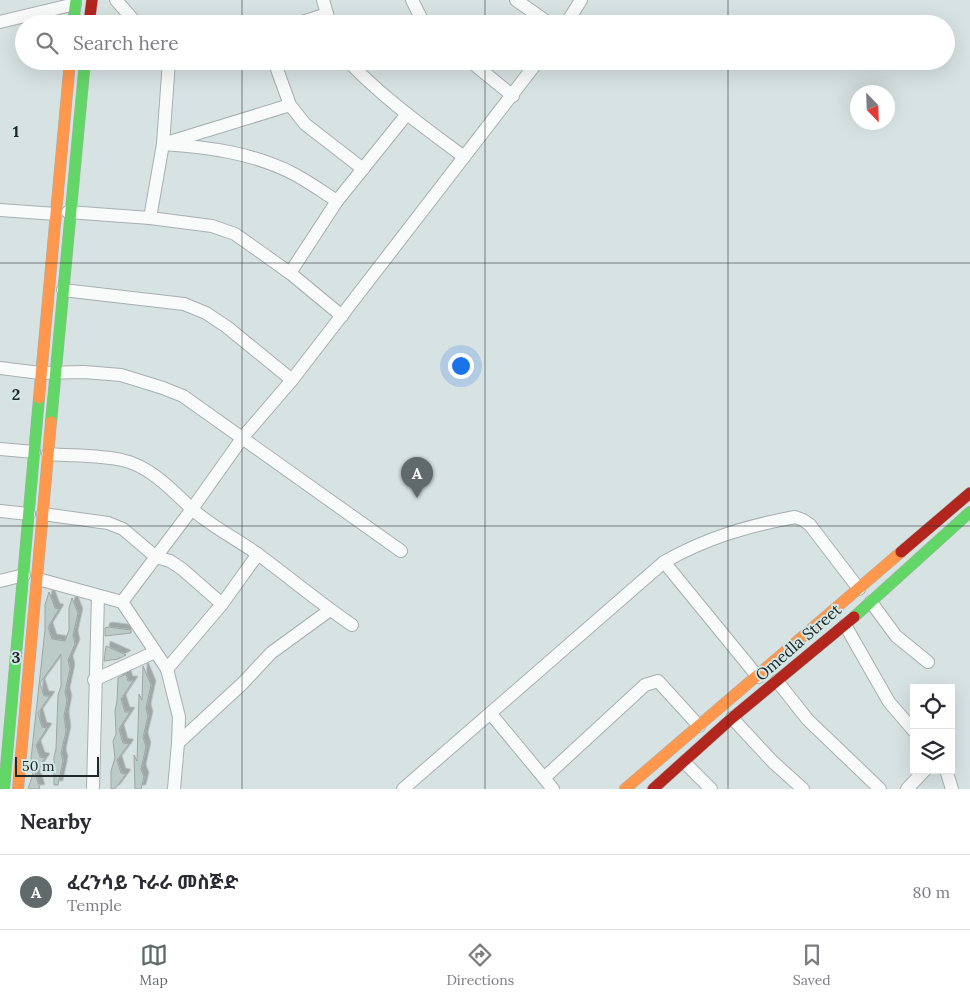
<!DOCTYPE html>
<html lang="en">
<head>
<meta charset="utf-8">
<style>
	body { margin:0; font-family:Lora,"Noto Sans Ethiopic",serif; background:#f2f2f3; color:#2b2b33 }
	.controls { position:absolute; right:15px; bottom:15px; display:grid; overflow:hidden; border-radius:0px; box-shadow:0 5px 20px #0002 }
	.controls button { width:45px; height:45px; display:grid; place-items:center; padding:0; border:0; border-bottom:1px solid #e1e1e2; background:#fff; color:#2b2b33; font:25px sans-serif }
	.compass { position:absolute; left:850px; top:85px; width:45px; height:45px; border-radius:50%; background:#fff; box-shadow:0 5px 20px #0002; rotate:157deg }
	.scale { position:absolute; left:15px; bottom:12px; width:84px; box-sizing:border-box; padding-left:5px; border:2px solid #212929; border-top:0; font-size:14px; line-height:18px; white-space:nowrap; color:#212929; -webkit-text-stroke:4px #d2e7e6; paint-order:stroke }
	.you { position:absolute; left:460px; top:365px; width:18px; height:18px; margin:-12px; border:4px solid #fff; border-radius:50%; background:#1a73e8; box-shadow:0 0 0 8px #1a73e833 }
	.badge { display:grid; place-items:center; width:32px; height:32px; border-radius:50%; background:#616a6a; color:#fff; font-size:16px; font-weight:700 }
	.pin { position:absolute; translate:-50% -41px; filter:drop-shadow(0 1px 2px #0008) }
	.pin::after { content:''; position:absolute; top:26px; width:18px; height:15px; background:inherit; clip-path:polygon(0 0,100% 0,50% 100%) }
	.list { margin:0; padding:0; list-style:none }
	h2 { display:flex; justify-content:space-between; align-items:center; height:65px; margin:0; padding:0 20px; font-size:21px }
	h2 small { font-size:16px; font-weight:400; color:#7c7c81 }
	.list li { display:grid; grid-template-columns:32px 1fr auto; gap:15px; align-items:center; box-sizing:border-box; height:75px; padding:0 20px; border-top:1px solid #e1e1e2 }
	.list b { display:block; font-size:19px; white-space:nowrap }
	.list p { margin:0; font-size:16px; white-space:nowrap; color:#7c7c81 }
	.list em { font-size:16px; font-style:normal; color:#7c7c81 }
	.icon { flex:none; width:28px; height:28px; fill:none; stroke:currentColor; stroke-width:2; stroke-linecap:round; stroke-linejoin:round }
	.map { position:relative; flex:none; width:970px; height:789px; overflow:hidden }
	.search { position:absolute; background:#fff; box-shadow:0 5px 20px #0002; left:15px; right:15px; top:15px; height:55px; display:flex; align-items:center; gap:12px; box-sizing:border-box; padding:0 18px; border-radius:28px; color:#7c7c81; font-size:19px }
	.sheet { height:140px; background:#fff }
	nav { display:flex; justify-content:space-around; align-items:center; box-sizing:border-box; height:70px; border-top:1px solid #e1e1e2; background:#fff; font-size:14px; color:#7c7c81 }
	nav a { display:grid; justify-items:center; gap:2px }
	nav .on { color:#616a6a }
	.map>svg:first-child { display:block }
	.building { fill:#bbccc8; stroke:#9ea6a5; filter:url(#shadow) }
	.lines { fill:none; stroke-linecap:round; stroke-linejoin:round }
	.street-casing { stroke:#a7afaf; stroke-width:14 }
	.fast-casing { stroke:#a7afaf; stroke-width:12 }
	.slow-casing { stroke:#a7afaf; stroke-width:12 }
	.jam-casing { stroke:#a7afaf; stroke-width:12 }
	.street { stroke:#f9fbfb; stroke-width:12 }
	.fast { stroke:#63d668; stroke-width:11 }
	.slow { stroke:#ff974d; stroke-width:11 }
	.jam { stroke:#b3261e; stroke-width:11 }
	.grid { fill:none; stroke:#212929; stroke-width:1; stroke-opacity:0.55 }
	.labels { text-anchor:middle; stroke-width:4; stroke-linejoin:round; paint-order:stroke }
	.street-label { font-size:16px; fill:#212929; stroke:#d2e7e6 }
	.grid-label { font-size:16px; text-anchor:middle; font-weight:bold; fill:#212929; stroke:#d2e7e6; stroke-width:4; stroke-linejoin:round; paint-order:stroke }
</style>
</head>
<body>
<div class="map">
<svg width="970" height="789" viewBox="0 0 970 789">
	<defs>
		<filter id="shadow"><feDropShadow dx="4.5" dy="-4.5" stdDeviation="0" flood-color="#0004"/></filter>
	</defs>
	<rect width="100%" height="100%" fill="#d7e2e2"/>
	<g class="building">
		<polygon points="49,592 55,608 59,609 48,627 52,639 65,641 69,630 69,608 72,598 78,613 73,635 75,644 68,660 70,669 65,692 67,700 64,716 66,731 61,753 63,761 58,785 54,785 54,757 56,749 58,695 61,686 61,654 40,683 44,696 50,696 38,713 42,727 47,728 36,745 40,757 45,758 35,773 40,789 28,789 33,774 30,768 45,630 45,605"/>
		<polygon points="108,627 131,630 131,633 105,636 105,628"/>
		<polygon points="106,646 126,655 118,659 104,661"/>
		<polygon points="143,666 151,685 146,708 148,716 143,737 146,747 141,769 144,777 141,789 135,789 134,755 137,761 139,694 142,700"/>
		<polygon points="126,674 128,681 133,681 121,699 125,712 130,712 119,729 123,743 129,744 117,760 121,773 126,774 115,789 111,789 111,771 115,758 113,741 116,734 115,710 117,702 118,678"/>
	</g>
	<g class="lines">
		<g class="street-casing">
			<g id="street">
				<polyline points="116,0 137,24"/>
				<polyline points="323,0 330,24"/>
				<polyline points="412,0 424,24"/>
				<polyline points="516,0 550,24"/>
				<polyline points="0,22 75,4"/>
				<polyline points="296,24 327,14"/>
				<polyline points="566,24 581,0"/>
				<polyline points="169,61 163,144 150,218 212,226 235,234 290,273"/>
				<polyline points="274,61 290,105 305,124 363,169"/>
				<path d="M348,61C383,98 424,127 464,157"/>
				<polyline points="470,61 513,96"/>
				<path d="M290,105L163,144C208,147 254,153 294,174C309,182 323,192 337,201"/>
				<polyline points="0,210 56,214"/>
				<polyline points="68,212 150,218"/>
				<polyline points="63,290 184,304 206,313 227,327 292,380"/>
				<polyline points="342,316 290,273 337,201 407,114"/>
				<polyline points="0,368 40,373 84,372 121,375 163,388 183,396 401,551"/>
				<polyline points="0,449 34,452"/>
				<path d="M48,454C72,456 98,455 122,460C150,466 172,490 192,509L122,602"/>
				<polyline points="0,511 29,514"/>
				<polyline points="43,514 108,523 123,529 156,557 170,561 182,569 222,604 258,554"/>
				<polyline points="664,562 758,677"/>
				<polyline points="38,579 122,602 167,669"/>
				<polyline points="0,581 24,575"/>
				<polyline points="871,602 896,636 928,662"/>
				<polyline points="222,604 167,669 179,717 178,743 243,683 271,653 330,610"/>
				<path d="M352,625C320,603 290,578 259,555C237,539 212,527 192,509L243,437L292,380L538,61"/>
				<polyline points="845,625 889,702 914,731"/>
				<polyline points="94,680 155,652"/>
				<polyline points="777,681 808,720 880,789"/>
				<polyline points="491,714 544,778"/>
				<polyline points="732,718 773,762 803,789"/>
				<polyline points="684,762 711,789"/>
				<polyline points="946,770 952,789"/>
				<polyline points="93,789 98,596"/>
				<polyline points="174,789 178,743"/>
				<path d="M403,789L664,562C706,538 747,526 795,517L803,520L810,525L859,589"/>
				<polyline points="553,789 544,778 645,685 658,681 699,726"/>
				<polyline points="907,789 925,770"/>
			</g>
		</g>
		<g class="fast-casing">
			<g id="fast">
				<polyline points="73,24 76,0"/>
				<polyline points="51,422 85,61"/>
				<polyline points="854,617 970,512"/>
				<polyline points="4,789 39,398"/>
			</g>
		</g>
		<g class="slow-casing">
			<g id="slow">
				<polyline points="39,398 70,61"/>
				<polyline points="18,789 51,422"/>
				<polyline points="625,789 901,552"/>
			</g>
		</g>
		<g class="jam-casing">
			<g id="jam">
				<polyline points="89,24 92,0"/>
				<polyline points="901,552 970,493"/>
				<polyline points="653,789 732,718 854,617"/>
			</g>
		</g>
		<use href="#street" class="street"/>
		<use href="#fast" class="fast"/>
		<use href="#slow" class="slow"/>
		<use href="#jam" class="jam"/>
	</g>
	<path class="grid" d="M242,0V24M485,0V24M728,0V24M242,61V789M485,61V789M728,61V789M0,263H970M0,526H970"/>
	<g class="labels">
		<g class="street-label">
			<text transform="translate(798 642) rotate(-41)" y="6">Omedla Street</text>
		</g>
	</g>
	<g class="grid-label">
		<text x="16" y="137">1</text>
		<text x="16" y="400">2</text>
		<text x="16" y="663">3</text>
	</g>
</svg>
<div class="controls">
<button><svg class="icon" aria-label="locate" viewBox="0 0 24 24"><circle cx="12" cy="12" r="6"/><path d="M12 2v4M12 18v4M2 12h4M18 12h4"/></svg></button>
<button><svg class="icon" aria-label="layers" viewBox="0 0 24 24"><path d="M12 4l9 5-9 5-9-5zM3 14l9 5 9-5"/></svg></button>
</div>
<svg class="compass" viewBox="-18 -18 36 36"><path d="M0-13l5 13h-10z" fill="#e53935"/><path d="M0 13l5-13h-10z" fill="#7c7c81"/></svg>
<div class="scale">50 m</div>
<div class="you"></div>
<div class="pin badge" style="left:417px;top:498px">A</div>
<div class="search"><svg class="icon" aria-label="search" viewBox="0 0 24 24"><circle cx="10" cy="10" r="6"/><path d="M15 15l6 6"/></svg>Search here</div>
</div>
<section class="sheet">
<h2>Nearby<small></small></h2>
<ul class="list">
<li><span class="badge">A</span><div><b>ፈረንሳይ ጉራራ መስጅድ</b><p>Temple</p></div><em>80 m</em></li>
</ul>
</section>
<nav>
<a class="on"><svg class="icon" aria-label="map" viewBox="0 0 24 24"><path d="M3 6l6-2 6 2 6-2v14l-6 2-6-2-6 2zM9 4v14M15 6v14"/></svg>Map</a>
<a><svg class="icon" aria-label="directions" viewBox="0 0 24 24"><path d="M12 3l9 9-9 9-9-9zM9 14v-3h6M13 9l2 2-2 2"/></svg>Directions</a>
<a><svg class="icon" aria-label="saved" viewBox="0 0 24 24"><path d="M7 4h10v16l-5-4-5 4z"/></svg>Saved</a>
</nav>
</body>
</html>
